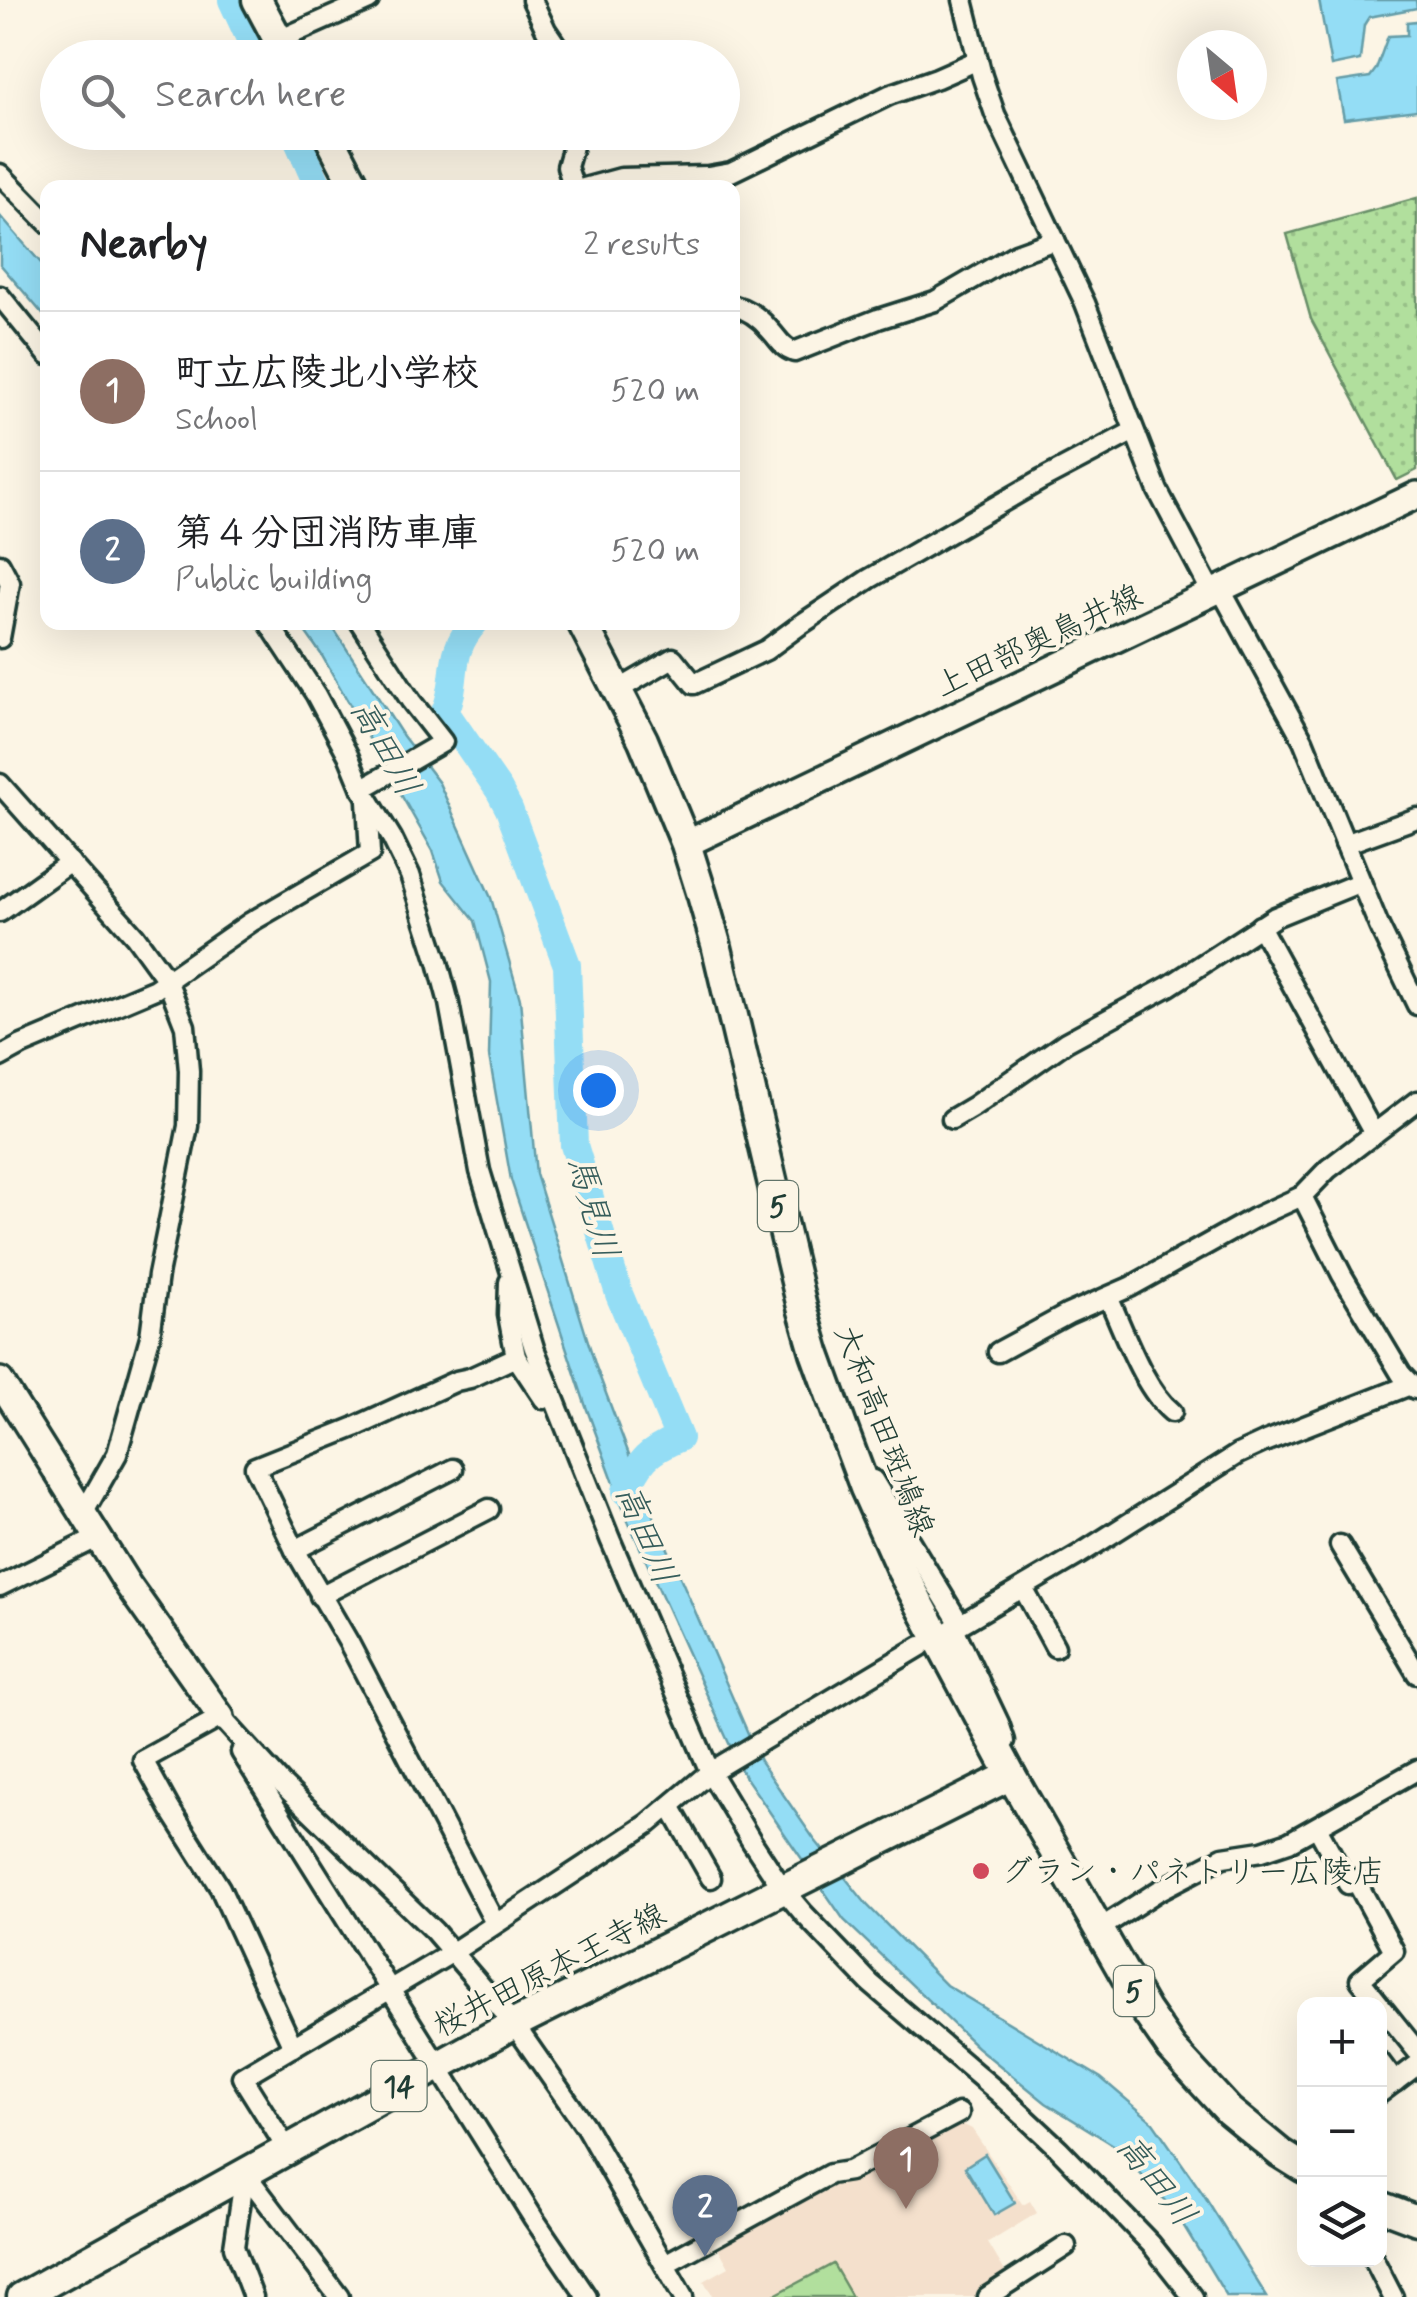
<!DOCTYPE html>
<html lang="en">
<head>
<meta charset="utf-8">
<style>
	body { margin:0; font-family:Mynerve,"Klee One",sans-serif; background:#f2f2f2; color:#202124 }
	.controls { position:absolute; right:30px; bottom:30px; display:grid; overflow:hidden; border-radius:20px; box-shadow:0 10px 40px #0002 }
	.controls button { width:90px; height:90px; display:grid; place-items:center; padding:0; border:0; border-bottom:2px solid #e0e0e0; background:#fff; color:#202124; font:50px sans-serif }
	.compass { position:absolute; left:1177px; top:30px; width:90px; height:90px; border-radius:50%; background:#fff; box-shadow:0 10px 40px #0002; rotate:151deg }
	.you { position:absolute; left:598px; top:1090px; width:35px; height:35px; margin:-25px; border:8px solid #fff; border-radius:50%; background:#1a73e8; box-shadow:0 0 0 15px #1a73e833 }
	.badge { display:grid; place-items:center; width:65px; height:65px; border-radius:50%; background:#ea580c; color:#fff; font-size:32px; font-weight:700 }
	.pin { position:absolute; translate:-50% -82px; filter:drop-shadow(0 2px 5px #0008) }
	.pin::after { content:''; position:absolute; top:52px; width:35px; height:30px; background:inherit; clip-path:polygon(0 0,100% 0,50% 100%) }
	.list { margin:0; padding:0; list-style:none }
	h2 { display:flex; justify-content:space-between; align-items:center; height:130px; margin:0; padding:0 40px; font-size:42px }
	h2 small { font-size:32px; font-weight:400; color:#757577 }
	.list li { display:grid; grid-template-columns:65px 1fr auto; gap:30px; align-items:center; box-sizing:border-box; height:160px; padding:0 40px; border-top:2px solid #e0e0e0 }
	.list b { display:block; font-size:38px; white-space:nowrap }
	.list p { margin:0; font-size:32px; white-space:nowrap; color:#757577 }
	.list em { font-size:32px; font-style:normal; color:#757577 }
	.icon { flex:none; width:55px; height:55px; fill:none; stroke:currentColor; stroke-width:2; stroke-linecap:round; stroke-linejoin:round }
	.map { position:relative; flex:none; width:1417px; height:2297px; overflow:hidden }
	.search { position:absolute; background:#fff; box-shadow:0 10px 40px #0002; left:40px; top:40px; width:700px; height:110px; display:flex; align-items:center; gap:25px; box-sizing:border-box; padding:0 35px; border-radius:55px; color:#757577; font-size:38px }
	.panel { position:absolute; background:#fff; box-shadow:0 10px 40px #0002; left:40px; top:180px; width:700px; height:450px; border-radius:20px }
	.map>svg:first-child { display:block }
	.built { fill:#f4e0cc }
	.grass { fill:url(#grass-dots); stroke:#688e68; stroke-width:2.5 }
	.pitch { fill:#b1df9d; stroke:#688e68; stroke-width:2.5 }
	.water { fill:#94ddf5; stroke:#659da8; stroke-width:2.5 }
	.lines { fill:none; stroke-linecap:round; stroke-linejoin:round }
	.river { stroke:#94ddf5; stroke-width:28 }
	.street-casing { stroke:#1f3d34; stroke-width:25 }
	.secondary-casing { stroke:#1f3d34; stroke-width:32 }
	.primary-casing { stroke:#1f3d34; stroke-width:35 }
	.street { stroke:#fcf5e5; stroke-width:18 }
	.secondary { stroke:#fcf5e5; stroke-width:25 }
	.primary { stroke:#fcf5e5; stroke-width:28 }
	.poi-dot { fill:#d1495b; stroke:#fcf5e5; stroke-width:4 }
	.labels { text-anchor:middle; stroke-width:8; stroke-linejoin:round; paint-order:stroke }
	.shield { fill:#fcf5e5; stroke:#617469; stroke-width:2.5 }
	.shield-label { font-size:30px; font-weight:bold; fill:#1f3d34 }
	.street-label { font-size:32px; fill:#1f3d34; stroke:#fcf5e5 }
	.poi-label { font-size:32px; fill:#1f3d34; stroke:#fcf5e5; text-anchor:start }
	.water-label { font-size:35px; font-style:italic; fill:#365d5b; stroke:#fcf5e5 }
</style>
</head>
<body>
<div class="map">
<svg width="1417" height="2297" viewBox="0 0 1417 2297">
	<defs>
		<pattern id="grass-dots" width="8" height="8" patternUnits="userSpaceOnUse" patternTransform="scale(2.5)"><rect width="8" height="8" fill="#b1df9d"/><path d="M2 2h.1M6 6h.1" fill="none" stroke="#98c088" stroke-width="1.8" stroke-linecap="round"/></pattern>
	</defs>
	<rect width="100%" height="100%" fill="#fcf5e5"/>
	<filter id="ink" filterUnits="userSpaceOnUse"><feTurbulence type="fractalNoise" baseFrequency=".01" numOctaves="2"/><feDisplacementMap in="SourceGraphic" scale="20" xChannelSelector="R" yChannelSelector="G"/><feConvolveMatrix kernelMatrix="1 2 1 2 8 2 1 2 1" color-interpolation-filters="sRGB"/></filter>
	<g filter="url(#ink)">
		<polygon class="built" points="958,2122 972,2129 1023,2205 1030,2201 1037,2213 988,2243 1010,2280 982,2297 713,2297 704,2281 729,2267 716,2244 828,2181 847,2180"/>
		<polygon class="grass" points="1417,198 1417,470 1397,480 1311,319 1287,234"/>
		<polygon class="pitch" points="833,2264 852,2297 771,2297"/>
		<g class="water">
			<polygon points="1319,0 1416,0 1417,8 1369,17 1364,25 1360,60 1331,66"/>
			<polygon points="1417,21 1417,110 1344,119 1337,82 1370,77 1376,69 1388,36 1407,35 1407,22"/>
			<polygon points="0,216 47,270 47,319 0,264"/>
			<polygon points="299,623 330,623 403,736 439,783 491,898 520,999 536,1174 596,1367 642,1489 760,1761 814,1839 868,1906 946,1985 1101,2078 1153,2122 1201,2191 1267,2297 1227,2297 1176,2213 1115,2146 1046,2103 977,2047 844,1920 742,1772 628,1521 585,1404 511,1180 489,1056 491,982 475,921 443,881 433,851 321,654"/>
			<polygon points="985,2154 1015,2203 994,2215 965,2167"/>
		</g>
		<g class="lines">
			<g class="river">
				<polyline points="232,0 259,58"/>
				<polyline points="294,132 319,188"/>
				<path d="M475,622C445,655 460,678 445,712L499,790L509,809L567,965L574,1145L619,1294L679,1438C647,1452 640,1460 626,1491"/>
			</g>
			<g class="street-casing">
				<g id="street">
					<polyline points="532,0 546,30 565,58"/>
					<polyline points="963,0 982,76 995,114 1085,303 1158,491 1212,593"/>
					<polyline points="279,40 369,0"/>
					<polyline points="0,174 48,223"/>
					<polyline points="574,188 567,167 577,132"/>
					<polyline points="584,188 621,178 708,176 731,172 889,95 937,78 978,60"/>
					<polyline points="0,296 48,355"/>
					<path d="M732,305C747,309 759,317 769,329C778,338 782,348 794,352L878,319L935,301L1016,254L1055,240"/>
					<polyline points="0,564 10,583 0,638"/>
					<polyline points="1221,590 1303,740 1379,926 1417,1005"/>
					<polyline points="268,622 316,695 348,755 362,789 392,838 410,875 438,962 449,1003 480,1171 534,1348 610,1539 710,1772 752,1842 783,1889 804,1914 870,1983 1000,2094 1059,2149 1151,2244 1193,2297"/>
					<polyline points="360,622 411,701 443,742 362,789"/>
					<polyline points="618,690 673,658 694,684 766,650 800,625 869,579 1041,480 1134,431"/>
					<polyline points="0,784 135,936 167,980 185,1026 189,1071 188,1126 158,1275 150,1337 117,1454 84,1512"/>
					<polyline points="1345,844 1417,818"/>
					<polyline points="0,912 70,862"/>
					<polyline points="1260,926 1374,1134"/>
					<polyline points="0,1057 22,1045 155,989 251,922 370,853 367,801"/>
					<polyline points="952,1119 974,1106 1066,1042 1169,986 1275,917 1361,882"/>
					<polyline points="1302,1196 1342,1275 1401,1374 1415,1389"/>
					<path d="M1108,1297C1124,1331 1143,1388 1172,1412"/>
					<polyline points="998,1352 1068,1314 1130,1287 1254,1218 1302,1196 1328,1169 1417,1101"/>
					<polyline points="516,1357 544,1399"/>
					<polyline points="873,1480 960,1624"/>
					<polyline points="1340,1545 1417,1674"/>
					<polyline points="295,1550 453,1469"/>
					<polyline points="0,1586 99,1537"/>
					<polyline points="1023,1588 1055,1647"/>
					<polyline points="320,1596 489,1509"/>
					<polyline points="954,1628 999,1723 1005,1741"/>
					<polyline points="947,1632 1080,1554 1238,1454 1264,1442 1410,1385"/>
					<polyline points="221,1717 281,1783 434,1931 514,2024 585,2126 683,2297"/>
					<polyline points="221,1717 143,1760 170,1809 220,1888 293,2047"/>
					<polyline points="241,1752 534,2219 587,2297"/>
					<polyline points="670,1806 711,1878"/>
					<polyline points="1317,1827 1348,1884 1355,1879 1394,1951 1360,1980 1417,2051"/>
					<polyline points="495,1923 349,1643 295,1550 255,1467 355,1427 456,1381 470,1378 516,1357 508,1315 509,1282"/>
					<polyline points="1099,1929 1158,1891 1223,1857 1262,1851 1289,1842 1417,1770"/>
					<polyline points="1380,2062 1395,2082"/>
					<polyline points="1380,2093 1417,2065"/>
					<polyline points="287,2149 242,2077 453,1952 648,1824 710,1772 921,1646"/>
					<polyline points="245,2173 339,2297"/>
					<polyline points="245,2173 234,2247 253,2297"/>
					<polyline points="1374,2260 1393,2297"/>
					<polyline points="665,2264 830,2174 849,2171 959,2113"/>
					<polyline points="987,2297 1066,2246"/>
				</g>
			</g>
			<g class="secondary-casing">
				<g id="secondary">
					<polyline points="686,844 1417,495"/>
					<polyline points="0,1381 128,1585 221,1717"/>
				</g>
			</g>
			<g class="primary-casing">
				<g id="primary">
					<polyline points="257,0 288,58"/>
					<polyline points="327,132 356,188"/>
					<polyline points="582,622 643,740 686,844 702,895 716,944 802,1307 815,1352 844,1432 865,1488 902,1571 1011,1775 1145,2010 1172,2049 1229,2111 1280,2153 1304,2168"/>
					<polyline points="1380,2206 1417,2220"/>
					<polyline points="22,2297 514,2024 1011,1775"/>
				</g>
			</g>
			<use href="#street" class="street"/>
			<use href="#secondary" class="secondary"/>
			<use href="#primary" class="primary"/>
		</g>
	</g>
	<circle class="poi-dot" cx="981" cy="1871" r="10"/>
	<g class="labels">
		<g class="shield">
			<rect x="758" y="1181" width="40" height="50" rx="8"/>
			<rect x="1114" y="1966" width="40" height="50" rx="8"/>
			<rect x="371.5" y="2061" width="55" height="50" rx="8"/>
		</g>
		<g class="shield-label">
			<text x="778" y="1216">5</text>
			<text x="1134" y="2001">5</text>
			<text x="399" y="2096">14</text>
		</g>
		<g class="street-label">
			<text transform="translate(1038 640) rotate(-25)" y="11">上田部奥鳥井線</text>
			<text transform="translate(885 1430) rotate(69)" y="11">大和高田斑鳩線</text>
			<text transform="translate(549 1969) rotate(-27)" y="11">桜井田原本王寺線</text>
		</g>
		<g class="poi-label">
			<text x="1001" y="1882">グラン・パネトリー広陵店</text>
		</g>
		<g class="water-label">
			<text transform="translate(386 747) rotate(61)" y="12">高田川</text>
			<text transform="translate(594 1207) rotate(74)" y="12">馬見川</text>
			<text transform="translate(647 1534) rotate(67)" y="12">高田川</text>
			<text transform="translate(1157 2180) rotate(52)" y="12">高田川</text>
		</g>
	</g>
</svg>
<div class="controls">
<button>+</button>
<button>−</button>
<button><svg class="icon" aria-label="layers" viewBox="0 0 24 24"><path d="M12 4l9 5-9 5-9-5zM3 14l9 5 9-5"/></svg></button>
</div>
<svg class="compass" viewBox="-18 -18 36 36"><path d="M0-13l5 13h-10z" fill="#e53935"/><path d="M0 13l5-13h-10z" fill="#757577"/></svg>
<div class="you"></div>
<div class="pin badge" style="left:906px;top:2209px;background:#8d6e63">1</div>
<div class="pin badge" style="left:705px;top:2257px;background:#5c6f8a">2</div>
<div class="search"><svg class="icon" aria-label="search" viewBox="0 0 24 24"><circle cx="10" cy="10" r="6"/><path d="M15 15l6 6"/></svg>Search here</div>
<section class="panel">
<h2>Nearby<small>2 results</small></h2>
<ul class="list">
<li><span class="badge" style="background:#8d6e63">1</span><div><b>町立広陵北小学校</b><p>School</p></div><em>520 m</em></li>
<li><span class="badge" style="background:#5c6f8a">2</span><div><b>第４分団消防車庫</b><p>Public building</p></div><em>520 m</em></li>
</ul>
</section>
</div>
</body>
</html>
